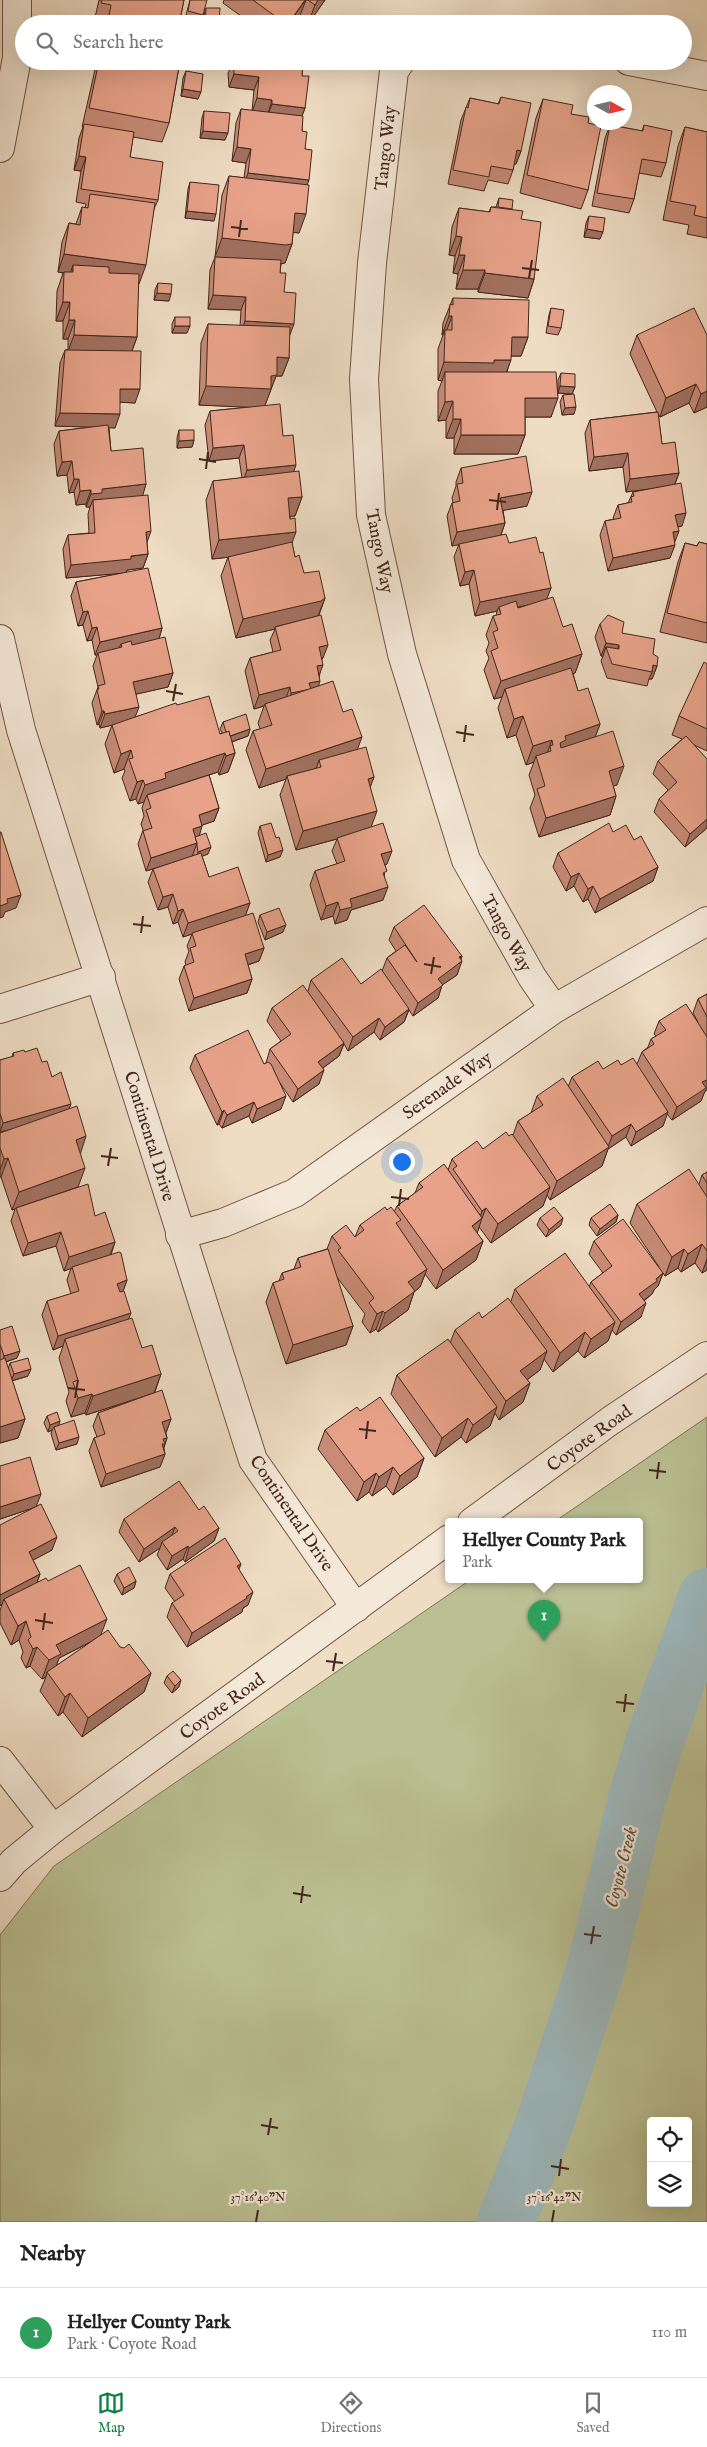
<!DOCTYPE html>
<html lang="en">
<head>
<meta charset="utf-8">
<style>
	body { margin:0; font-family:"IM FELL English",serif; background:#f2f2f2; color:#202124 }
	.controls { position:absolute; right:15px; bottom:15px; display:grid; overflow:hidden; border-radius:5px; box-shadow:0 5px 20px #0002 }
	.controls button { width:45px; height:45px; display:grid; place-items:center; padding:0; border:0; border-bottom:1px solid #e0e0e0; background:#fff; color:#202124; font:25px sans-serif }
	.compass { position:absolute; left:587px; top:85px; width:45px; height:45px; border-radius:50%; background:#fff; box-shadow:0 5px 20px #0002; rotate:98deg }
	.you { position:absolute; left:401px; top:1161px; width:18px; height:18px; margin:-12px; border:4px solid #fff; border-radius:50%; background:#1a73e8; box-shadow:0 0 0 8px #1a73e833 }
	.badge { display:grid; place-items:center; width:32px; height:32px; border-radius:50%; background:#0b8043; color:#fff; font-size:16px; font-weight:700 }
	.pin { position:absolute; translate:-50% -41px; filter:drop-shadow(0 1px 2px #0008) }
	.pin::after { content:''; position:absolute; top:26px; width:18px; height:15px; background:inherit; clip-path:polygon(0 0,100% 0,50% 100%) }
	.popup { position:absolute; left:445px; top:1518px; width:198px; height:65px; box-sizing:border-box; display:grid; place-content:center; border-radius:5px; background:#fff; filter:drop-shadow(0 1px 4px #0005); font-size:16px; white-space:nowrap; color:#757577 }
	.popup b { font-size:19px; color:#202124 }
	.popup::after { content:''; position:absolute; left:50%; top:100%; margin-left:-10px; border:10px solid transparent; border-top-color:#fff }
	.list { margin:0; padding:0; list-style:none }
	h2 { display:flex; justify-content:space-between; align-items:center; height:65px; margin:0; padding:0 20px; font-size:21px }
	h2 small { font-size:16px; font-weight:400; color:#757577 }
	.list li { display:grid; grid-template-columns:32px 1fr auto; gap:15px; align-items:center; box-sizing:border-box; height:90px; padding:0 20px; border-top:1px solid #e0e0e0 }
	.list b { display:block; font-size:19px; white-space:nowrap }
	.list p { margin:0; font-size:16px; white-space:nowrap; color:#757577 }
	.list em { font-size:16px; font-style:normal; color:#757577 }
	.icon { flex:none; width:28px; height:28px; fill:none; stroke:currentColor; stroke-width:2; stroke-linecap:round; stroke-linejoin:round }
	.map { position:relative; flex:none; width:707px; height:2222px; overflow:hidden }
	.search { position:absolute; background:#fff; box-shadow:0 5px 20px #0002; left:15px; right:15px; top:15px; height:55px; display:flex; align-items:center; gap:12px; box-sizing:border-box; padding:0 18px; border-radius:28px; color:#757577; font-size:19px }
	.sheet { height:155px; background:#fff }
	nav { display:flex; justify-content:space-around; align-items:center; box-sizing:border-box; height:70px; border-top:1px solid #e0e0e0; background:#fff; font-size:14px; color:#757577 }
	nav a { display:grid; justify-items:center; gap:2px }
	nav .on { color:#0b8043 }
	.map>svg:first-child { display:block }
	.green { fill:#bac093; stroke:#7e7357; fill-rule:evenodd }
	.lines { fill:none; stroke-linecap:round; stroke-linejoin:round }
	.river { stroke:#9eb9be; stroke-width:58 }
	.minor-casing { stroke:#6e5445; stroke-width:30 }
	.minor { stroke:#f4e8d8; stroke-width:28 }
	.wall { fill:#c78b76; stroke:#43261b; fill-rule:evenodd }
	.shaded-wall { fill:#a27160; stroke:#43261b }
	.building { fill:#e7a289; stroke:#43261b }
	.ticks { fill:none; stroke:#43261b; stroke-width:2 }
	.labels { text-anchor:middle; stroke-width:4.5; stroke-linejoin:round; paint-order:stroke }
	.street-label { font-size:18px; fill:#43261b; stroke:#f4e8d8 }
	.water-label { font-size:19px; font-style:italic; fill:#5a4b44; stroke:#f4e8d8 }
	.ticks-label { font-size:12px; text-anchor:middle; fill:#43261b; stroke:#f4e8d8; stroke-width:4.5; stroke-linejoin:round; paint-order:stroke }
</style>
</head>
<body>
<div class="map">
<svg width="707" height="2222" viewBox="0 0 707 2222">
	<rect width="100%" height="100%" fill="#eedcc3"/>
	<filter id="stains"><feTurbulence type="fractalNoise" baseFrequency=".004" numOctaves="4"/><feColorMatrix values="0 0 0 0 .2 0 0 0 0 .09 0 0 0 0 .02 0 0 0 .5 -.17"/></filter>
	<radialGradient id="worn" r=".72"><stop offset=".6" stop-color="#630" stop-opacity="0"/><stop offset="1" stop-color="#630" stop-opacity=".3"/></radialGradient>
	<path class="green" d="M707,1417V2222H0V1935L54,1866L470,1580H639V1522H554ZM651,2121H688V2203H651Z"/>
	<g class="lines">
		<polyline class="river" points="506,2222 544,2125 596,1967 637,1799 655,1740 707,1597"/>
		<g class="minor-casing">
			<g id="minor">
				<polyline points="401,61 394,71 372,263 364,379 371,515 402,654 466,860 532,977 554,1009"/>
				<polyline points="629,61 707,76"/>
				<polyline points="0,148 17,58 17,0"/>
				<polyline points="0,639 21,730 253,1460 356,1608"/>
				<polyline points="0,1009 101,977"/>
				<polyline points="180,1235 223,1223 295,1193 554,1009 707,921"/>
				<polyline points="472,1522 610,1421 707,1356"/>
				<polyline points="0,1761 53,1829"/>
				<polyline points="0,1877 14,1861 53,1829 449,1539"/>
			</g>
		</g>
		<use href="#minor" class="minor"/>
	</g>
	<g class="wall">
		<polygon points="99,0 184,0 179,24 104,24 94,22"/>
		<polygon points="190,0 205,0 203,15 200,22 185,19"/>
		<polygon points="224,0 325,0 308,24 299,18 295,24 252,24 223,3"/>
		<polygon points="206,8 219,24 203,24 204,15"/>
		<polygon points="97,61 180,61 169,123 162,142 133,137 130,157 158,200 154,209 138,284 137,337 132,351 135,403 120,402 115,428 109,427 111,451 146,484 142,496 148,554 143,568 127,570 126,572 162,628 159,639 173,673 168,687 136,694 135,717 177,705 220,734 222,733 220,729 223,722 250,729 248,736 232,742 235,753 228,772 219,775 218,772 209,775 219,808 214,821 202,825 199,836 208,854 202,856 209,877 250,903 245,915 264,948 259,961 248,965 252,979 247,993 189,1011 179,979 184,966 186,965 185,962 189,951 187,946 192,934 183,937 178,922 173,924 168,907 158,910 148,882 153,869 146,871 138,844 143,830 141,824 144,816 142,808 144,802 138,804 136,799 130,801 122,778 125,771 124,769 114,773 105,744 112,725 100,728 99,724 97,725 92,703 98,687 93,666 97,655 95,655 92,640 87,641 83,625 78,626 71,596 76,582 122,573 66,578 63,549 68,535 89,533 88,514 90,507 86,507 86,504 76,505 74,492 69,493 67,475 57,476 54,444 59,431 92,427 55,426 60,363 65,350 68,350 68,339 63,339 63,321 56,321 57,291 63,273 58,272 62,242 69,223 76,224 82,207 85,208 86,204 76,202 81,171 74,170 79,138 83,127 82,127"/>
		<polygon points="231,61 303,61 302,76 305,108 302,116 302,131 305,149 307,185 299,233 293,232 292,244 285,263 281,264 280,273 284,292 289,337 289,358 282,376 276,376 265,405 283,436 302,497 295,516 290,516 292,544 295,557 304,573 325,598 319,615 323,658 322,659 318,686 343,712 357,750 374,777 370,786 371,827 387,864 385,865 383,900 351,910 347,920 335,924 333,916 321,920 310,885 315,871 337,864 332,851 337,839 296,850 280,795 286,779 259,788 246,750 253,731 260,729 258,723 264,706 254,709 245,671 250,658 273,652 270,640 275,629 236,638 221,576 228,557 229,557 212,559 206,500 213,481 242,478 239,458 209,461 205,425 210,411 249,407 199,405 201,343 208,324 240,326 241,310 208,309 210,270 215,257 222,195 229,176 244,178 246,163 232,161 236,123 241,109 252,111 254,90 229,87 228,73 231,67"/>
		<polygon points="186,71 198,99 181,96 183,78"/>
		<polygon points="501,97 521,151 516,164 514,164 513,170 508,184 488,180 484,191 448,184 461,120 470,98 498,104"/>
		<polygon points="543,99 588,123 588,190 581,209 520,193 536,118"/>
		<polygon points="204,111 225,140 200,138 202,118"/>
		<polygon points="610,125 642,131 644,125 666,163 661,177 639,173 634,199 629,213 592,206 605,138"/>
		<polygon points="685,127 707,132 707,238 687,234 689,225 663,220 678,146"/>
		<polygon points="190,182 214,221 185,218 188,189"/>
		<polygon points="499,198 512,209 521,219 534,279 528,298 478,292 478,289 456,289 458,274 453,273 455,256 449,255 452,227 459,208 489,212 491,207 496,207"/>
		<polygon points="589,216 600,239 584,237 586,223"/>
		<polygon points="158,283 169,301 154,300 155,290"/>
		<polygon points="453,298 528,337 521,356 511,356 507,372 558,392 558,380 561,373 575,387 572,394 558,393 551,417 525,417 525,435 518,454 454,454 454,438 446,438 446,420 438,421 438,391 442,381 438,380 438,349 443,335 442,335 443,323"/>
		<polygon points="551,308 561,328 558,335 546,333 549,315"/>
		<polygon points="175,317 187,333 172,333 172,324"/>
		<polygon points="637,335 707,335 707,407 694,413 689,403 660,417 658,414 662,444 679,473 675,484 682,526 678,527 670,558 608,571 600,535 605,521 614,519 613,518 618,505 628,503 633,492 641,490 626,492 623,467 589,471 585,433 590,420 657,412 630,354"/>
		<polygon points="563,395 574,414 562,415 560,402"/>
		<polygon points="179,430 194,440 192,447 177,448 177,438"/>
		<path d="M461,468L527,506L503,510L505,523L501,535L509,543L540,553L551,588L546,599L563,627L582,654L575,673L573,674L578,691L600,724L595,737L617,785L613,786L616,796L610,815L539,837L530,808L535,795L529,775L534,762L526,765L516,735L507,738L498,708L502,697L494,699L484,670L489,658L486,651L489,643L486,635L493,616H496L497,611L475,616L469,584L460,586L454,557L459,544L452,546L447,516L452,503H453L452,498L456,486V482ZM530,605L518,608V607Z"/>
		<polygon points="699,542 707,544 707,643 660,632 678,562 685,543 697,546"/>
		<polygon points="600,624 622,633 653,654 657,666 652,679 649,679 647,686 607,678 601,661 603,656 601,656 595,637"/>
		<polygon points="707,664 707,751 694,745 707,828 685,847 654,812 659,799 668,790 653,774 658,761 682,739 672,735 679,716"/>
		<polygon points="260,826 276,838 280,857 266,862 258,833"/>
		<polygon points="613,832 634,840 658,867 653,881 595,913 588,899 583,902 574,886 566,891 553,867 558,853"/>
		<polygon points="260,915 283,932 265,940 258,922"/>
		<polygon points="394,927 462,956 457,975 442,985 438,998 413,1016 409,1010 404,1022 380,1040 374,1032 348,1051 344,1044 339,1056 323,1068 319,1084 293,1102 280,1083 281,1109 252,1123 249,1116 222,1128 219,1124 217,1125 190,1068 195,1055 264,1064 266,1063 270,1049 281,1041 267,1021 272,1008 308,991 311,980 361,984 382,971 387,958 396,951 389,940"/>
		<polygon points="707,994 707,1090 705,1091 701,1101 672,1120 667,1114 663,1126 631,1146 626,1137 608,1149 602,1166 550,1200 547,1195 543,1206 491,1243 479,1227 477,1233 483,1241 476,1260 436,1289 425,1274 420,1287 414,1292 408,1310 378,1332 376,1329 370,1333 362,1322 365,1314 336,1276 353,1326 346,1345 286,1364 266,1302 273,1283 279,1281 282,1273 294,1269 298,1258 327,1249 332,1236 355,1237 360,1225 387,1210 394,1212 397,1206 415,1193 419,1183 448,1170 452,1159 483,1149 513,1135 518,1121 531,1113 537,1096 568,1087 572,1077 621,1065 637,1064 642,1052 648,1047 651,1039 656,1036 654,1034 659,1021 698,1022 693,1013 698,999"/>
		<polygon points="25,1052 42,1062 52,1077 69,1109 80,1153 78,1187 95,1216 115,1242 111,1255 127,1280 123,1291 128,1319 142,1348 161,1374 155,1392 171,1419 166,1433 167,1438 164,1448 165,1454 160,1467 101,1487 89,1451 94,1438 97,1437 93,1426 98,1413 136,1399 86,1415 85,1413 71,1417 66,1401 69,1392 59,1358 63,1346 53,1350 42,1315 47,1301 71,1294 67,1280 71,1268 64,1271 56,1246 23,1256 11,1221 15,1209 12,1210 1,1177 0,1177 0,1060 12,1057 13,1053"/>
		<polygon points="707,1172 707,1270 702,1273 695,1263 681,1272 678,1268 665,1276 663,1273 658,1286 654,1290 652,1294 644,1301 641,1317 616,1335 612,1330 608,1341 584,1358 578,1351 553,1372 544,1359 540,1370 527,1380 530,1383 523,1402 499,1420 495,1413 490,1426 466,1443 461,1437 435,1457 391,1394 397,1375 450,1343 455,1330 482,1318 511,1301 515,1289 589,1287 591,1282 603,1273 589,1254 594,1241 659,1267 630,1223 637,1204 699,1184 702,1175"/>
		<polygon points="618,1215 616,1222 597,1236 589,1225 591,1218"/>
		<polygon points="540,1218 561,1225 546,1237 537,1225"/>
		<polygon points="0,1330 17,1358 6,1362 8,1369 10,1363 28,1376 12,1381 25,1419 18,1438 0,1443"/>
		<polygon points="360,1411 424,1458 417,1477 393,1495 386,1486 372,1496 369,1492 357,1501 318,1449 325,1430"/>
		<polygon points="47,1416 59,1425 77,1444 56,1450 51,1434 52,1430 48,1432 44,1423"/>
		<path d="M37,1506L52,1550L33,1560L40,1574L37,1582L48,1581L100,1636L120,1647L151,1673L144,1692L82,1737L63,1712L58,1716L40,1691L46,1677L42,1679L30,1666L26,1668L21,1658L23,1652L19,1640L11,1645L0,1623V1611L30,1509L0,1519ZM93,1641L56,1666L59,1658Z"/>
		<polygon points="199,1510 219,1528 214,1541 185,1562 183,1559 167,1570 157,1555 160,1548 139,1562 119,1532 124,1519"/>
		<polygon points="239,1570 248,1605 243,1608 242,1612 187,1647 167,1617 172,1603 175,1602 165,1588 170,1574"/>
		<polygon points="117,1574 136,1581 134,1588 122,1595 114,1581"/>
		<polygon points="167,1676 179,1687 172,1693 164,1683"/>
	</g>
	<g class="shaded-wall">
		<polygon points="306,0 299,18 295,24 288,24"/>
		<polygon points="318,0 325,0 308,24 315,5"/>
		<polygon points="234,74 259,77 254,90 229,87"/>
		<polygon points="183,89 201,92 198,99 181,96"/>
		<polygon points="257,98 272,100 268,114 252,112"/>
		<polygon points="272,104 305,108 300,121 267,117"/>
		<polygon points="203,131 228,133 225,140 200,138"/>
		<polygon points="237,147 251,149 246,163 232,161"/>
		<polygon points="517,150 521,151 516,164 512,164"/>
		<polygon points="79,156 86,157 81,171 74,170"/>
		<polygon points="248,173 309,180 304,194 243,187"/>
		<polygon points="187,211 216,214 214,221 185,218"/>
		<polygon points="295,213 306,214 299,233 288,232"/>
		<polygon points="587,229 603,232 600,239 584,237"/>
		<polygon points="456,236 462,237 455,256 449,255"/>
		<polygon points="222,238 292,244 285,263 279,264 215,257"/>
		<polygon points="64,254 146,265 139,284 73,275 73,265 70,274 58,272"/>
		<polygon points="459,255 465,255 458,274 453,273"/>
		<polygon points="463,270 485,270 478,289 456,289"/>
		<polygon points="485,273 534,279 528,298 478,292"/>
		<polygon points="157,293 171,294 169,301 154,300"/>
		<polygon points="213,295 246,297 241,310 208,309"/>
		<polygon points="63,302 70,302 63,321 56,321"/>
		<polygon points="449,316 452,316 445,335 445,330 443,335 442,335"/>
		<polygon points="69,320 75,320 68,339 63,339"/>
		<polygon points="245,321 294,324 289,337 240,335"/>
		<polygon points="175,326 190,326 187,333 172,333"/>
		<polygon points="74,335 137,337 130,356 67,354"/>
		<polygon points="512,337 528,337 521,356 505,356"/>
		<polygon points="277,357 289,358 282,376 276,376 264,408 199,405 206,386"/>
		<polygon points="494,360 511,360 504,379 445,372 442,381 438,380 444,362"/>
		<polygon points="696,384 689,403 660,417 666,398"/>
		<polygon points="560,386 575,387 572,394 558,393"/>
		<polygon points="120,389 140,389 135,403 116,402"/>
		<polygon points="707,391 707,407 694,413 701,394"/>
		<polygon points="525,398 558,398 551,417 518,417"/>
		<polygon points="453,401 446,420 438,421 445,402"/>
		<polygon points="576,407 574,414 562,415 565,408"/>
		<polygon points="60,413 120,414 115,428 55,426"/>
		<polygon points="453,419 461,419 454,438 446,438"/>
		<polygon points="461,435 525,435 518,454 454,454"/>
		<polygon points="194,440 192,447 177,448 179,441"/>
		<polygon points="244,445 239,458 209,461 213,448"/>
		<polygon points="628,453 623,467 589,471 594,457"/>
		<polygon points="72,461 67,475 57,476 62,462"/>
		<polygon points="296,465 291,479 242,484 247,470"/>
		<polygon points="679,473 674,486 626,492 630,479"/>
		<polygon points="74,479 79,479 74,492 69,493"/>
		<polygon points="146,484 142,498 93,500 90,507 86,507 91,494 102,489"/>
		<polygon points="91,490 86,504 76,505 80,491"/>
		<polygon points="532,492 527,506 495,512 500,498"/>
		<polygon points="302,497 295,516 281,517 288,498"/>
		<polygon points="686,513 682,526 670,528 675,515"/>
		<polygon points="505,523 500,537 452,546 457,532"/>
		<polygon points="151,531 146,545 146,532"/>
		<polygon points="679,531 674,544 673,532"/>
		<polygon points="296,532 289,551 212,559 219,540"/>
		<polygon points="675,545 670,558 608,571 613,558"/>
		<polygon points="148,554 143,568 127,570 126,573 66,578 71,565"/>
		<polygon points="474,570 469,584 460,586 465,572"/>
		<polygon points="551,588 546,601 500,611 499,607 497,611 475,616 480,602"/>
		<polygon points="325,598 318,616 275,627 275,629 236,638 243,619"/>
		<polygon points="88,611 83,625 78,626 83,612"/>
		<polygon points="97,627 92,640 87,641 92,628"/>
		<polygon points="162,628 158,642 122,647 121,644 118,650 98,653 97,655 95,655 100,642"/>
		<polygon points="606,643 619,645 614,658 606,647 603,656 601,656"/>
		<polygon points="328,645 323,658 314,661 319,647"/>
		<polygon points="582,654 575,673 507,695 505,689 502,697 494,699 501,681"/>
		<polygon points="323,665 318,678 317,666"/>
		<polygon points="653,665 657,666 652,679 649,679 652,672"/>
		<polygon points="173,673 168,687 128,696 133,682"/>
		<polygon points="320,681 316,694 287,707 291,693 309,683"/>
		<polygon points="290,687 285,701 265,704 264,706 254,709 259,695"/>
		<polygon points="139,707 134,720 100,728 105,714"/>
		<polygon points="102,711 104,711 99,724 97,725"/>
		<polygon points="523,716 516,735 507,738 514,719"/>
		<polygon points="600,724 593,743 561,753 560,743 565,736"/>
		<polygon points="250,729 248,736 225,744 228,737"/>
		<polygon points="362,737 355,756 319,760 316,769 287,776 286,779 259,788 266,769"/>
		<polygon points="552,740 545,759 536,756 534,762 526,765 533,746"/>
		<polygon points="131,750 124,769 114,773 121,754"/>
		<polygon points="225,753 218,772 147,795 144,802 138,804 145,785 165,773"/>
		<polygon points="235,753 228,772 219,775 226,756"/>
		<polygon points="624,766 617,785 602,790 609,771"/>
		<polygon points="374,777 367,796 368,779"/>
		<polygon points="143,780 136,799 130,801 137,782"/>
		<polygon points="616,796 610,815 539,837 546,818"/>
		<polygon points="219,808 214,821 194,828 199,815"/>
		<polygon points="377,811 370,830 296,850 303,831"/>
		<polygon points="707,819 707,828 685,847 690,834"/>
		<polygon points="202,826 198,840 195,841 193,829"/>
		<polygon points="197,843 192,857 146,871 151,858"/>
		<polygon points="211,847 208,854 196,859 198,852"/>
		<polygon points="283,850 280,857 266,862 268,855"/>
		<polygon points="392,851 387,864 377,867 381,854"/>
		<polygon points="658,867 653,881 595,913 600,899"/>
		<polygon points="579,873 574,886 566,891 571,877"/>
		<polygon points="593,886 588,899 583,902 588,889"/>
		<polygon points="388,887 383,900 351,910 347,920 335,924 340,910 350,899"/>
		<polygon points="173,894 168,907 158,910 163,897"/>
		<polygon points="21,895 16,908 5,912 3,917 0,918 0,906 7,899"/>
		<polygon points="338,902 333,916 321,920 326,906"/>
		<polygon points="250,903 245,917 183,937 188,923"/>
		<polygon points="183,909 178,922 173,924 178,911"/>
		<polygon points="286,925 283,932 265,940 267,932"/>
		<polygon points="264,948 259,961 240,967 245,954"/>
		<polygon points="462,956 459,964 462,961 457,975 442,985 438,998 413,1016 418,1003 438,979"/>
		<polygon points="252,979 247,993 189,1011 194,998"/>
		<polygon points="409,1009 404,1022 380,1040 385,1027"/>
		<polygon points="379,1018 374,1032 348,1051 353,1037"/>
		<polygon points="344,1043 339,1056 313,1075 318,1062"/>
		<polygon points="324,1070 319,1084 293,1102 298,1089"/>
		<polygon points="707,1080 707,1090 705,1091 701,1101 672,1120 677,1107 702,1082"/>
		<polygon points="286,1096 281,1109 252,1123 257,1109"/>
		<polygon points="254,1102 249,1116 222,1128 227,1115"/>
		<polygon points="71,1104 66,1117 0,1132 3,1123"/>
		<polygon points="224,1110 219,1124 217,1125 222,1112"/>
		<polygon points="668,1112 663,1126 631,1146 636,1132"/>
		<polygon points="631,1124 626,1137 608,1149 602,1166 550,1200 557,1181 608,1147 612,1136"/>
		<polygon points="86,1136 80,1155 76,1140"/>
		<polygon points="8,1158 1,1177 0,1177 0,1170 4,1159"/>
		<polygon points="85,1168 78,1187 16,1208 15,1209 12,1210 19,1192"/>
		<polygon points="550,1187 543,1206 491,1243 498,1224"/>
		<polygon points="486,1208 482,1218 476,1237 472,1226 479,1221 482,1211"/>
		<polygon points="618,1215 616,1222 597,1236 600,1229"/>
		<polygon points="563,1218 561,1225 546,1237 549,1230"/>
		<polygon points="61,1232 56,1246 23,1256 28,1243"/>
		<polygon points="483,1241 476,1260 436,1289 443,1270"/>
		<polygon points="115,1242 110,1255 64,1271 69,1257"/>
		<polygon points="702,1244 695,1263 681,1272 688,1254"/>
		<polygon points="684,1249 678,1268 665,1276 672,1257"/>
		<polygon points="707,1259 707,1270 702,1273"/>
		<polygon points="427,1269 420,1287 414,1292 408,1310 378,1332 385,1313 408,1282"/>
		<polygon points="663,1273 658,1286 654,1290 652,1294 634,1308 639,1294 656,1279"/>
		<polygon points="127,1280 122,1294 112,1297 117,1284"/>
		<polygon points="646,1303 641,1317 616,1335 621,1322"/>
		<polygon points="383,1311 376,1329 370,1333 377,1314"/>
		<polygon points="131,1313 126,1326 65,1339 63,1346 53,1350 58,1336"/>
		<polygon points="615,1322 608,1341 584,1358 591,1339"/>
		<polygon points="353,1326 346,1345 286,1364 293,1345"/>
		<polygon points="585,1332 578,1351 553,1372 560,1353"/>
		<polygon points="20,1351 17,1358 2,1363 4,1356"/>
		<polygon points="547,1351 540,1370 513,1390 520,1371"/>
		<polygon points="31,1369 28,1376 11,1381 14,1374"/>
		<polygon points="161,1374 154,1393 86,1415 93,1396"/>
		<polygon points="530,1383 523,1402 499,1420 506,1401"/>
		<polygon points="92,1394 85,1413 71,1417 78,1398"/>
		<polygon points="497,1407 490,1426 466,1443 473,1425"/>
		<polygon points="468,1418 461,1437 435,1457 442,1438"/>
		<polygon points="25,1419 18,1438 0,1443 0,1427"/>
		<polygon points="171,1419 166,1432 158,1436 162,1422"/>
		<polygon points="60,1421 58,1428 54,1427 52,1430 48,1432 50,1425"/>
		<polygon points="79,1437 77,1444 56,1450 59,1443"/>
		<polygon points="167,1438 160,1456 165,1454 160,1467 101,1487 106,1474 163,1439"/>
		<polygon points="424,1458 417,1477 393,1495 400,1476"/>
		<polygon points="393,1467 386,1486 372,1496 379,1477"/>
		<polygon points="376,1473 369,1492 357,1501 364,1482"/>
		<polygon points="41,1494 36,1507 0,1519 0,1507"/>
		<polygon points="175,1527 170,1541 162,1542 160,1548 139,1562 144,1549"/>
		<polygon points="219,1528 214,1541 185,1562 189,1548"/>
		<polygon points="57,1537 52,1550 24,1565 29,1552"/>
		<polygon points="188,1546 183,1559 167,1570 172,1556"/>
		<polygon points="241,1564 236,1577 237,1566"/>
		<polygon points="40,1574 35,1588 4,1599 2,1604 0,1606 0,1595"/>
		<polygon points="136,1581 134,1588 122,1595 124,1588"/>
		<polygon points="253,1592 248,1605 243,1608 242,1612 187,1647 192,1633"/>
		<polygon points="107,1619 100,1637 59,1658 54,1673 47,1672 46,1677 42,1679 49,1660 56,1645"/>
		<polygon points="26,1621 19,1640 11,1645 18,1626"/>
		<polygon points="37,1647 30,1666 26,1668 33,1649"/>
		<polygon points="151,1673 144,1692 82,1737 88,1718"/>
		<polygon points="181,1680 179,1687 172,1693 175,1686"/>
		<polygon points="70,1693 63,1712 58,1716 65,1697"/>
	</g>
	<g class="building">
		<polygon points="102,0 184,0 179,24 114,24 114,23 108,22 111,5 101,3"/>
		<polygon points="190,0 207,0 203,15 188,11"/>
		<polygon points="253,0 305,0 288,24 286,24"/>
		<polygon points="308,0 318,0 315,5"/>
		<polygon points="206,8 220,8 219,24 205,24"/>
		<polygon points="99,61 180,61 169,123 89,108"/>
		<polygon points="233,61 303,61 302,76 309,76 305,108 272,104 272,100 257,98 259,77 234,74"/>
		<polygon points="186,71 203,74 201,92 183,89"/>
		<polygon points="501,97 531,103 521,151 517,150 513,170 491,166 489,177 453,170 466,107 468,108 470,98 499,104"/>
		<polygon points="543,99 573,105 571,114 589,117 588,123 601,126 588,190 527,175"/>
		<polygon points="241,109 303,116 302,131 307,132 305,149 312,150 309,180 248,173 251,149 237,147"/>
		<polygon points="204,111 230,113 228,133 203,131"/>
		<polygon points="84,124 134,132 130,157 163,162 158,200 81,189 86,157 79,156"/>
		<polygon points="610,125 643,131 644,125 672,131 666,163 642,159 634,199 597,193"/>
		<polygon points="685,127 707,132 707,218 694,215 696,206 670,201"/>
		<polygon points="229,176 309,185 306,214 295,213 292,244 286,245 222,238"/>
		<polygon points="190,182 219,185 216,214 187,211"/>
		<polygon points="90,194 155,203 146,265 64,254 69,223 80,225 82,207 88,208"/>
		<polygon points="499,198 513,200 512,209 498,207"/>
		<polygon points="491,207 523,211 521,219 541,222 534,279 485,273 485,270 463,270 465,255 459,255 462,237 456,236 459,208 490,212"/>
		<polygon points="589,216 605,218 603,232 587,229"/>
		<polygon points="215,257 281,260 280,273 286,273 284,292 296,293 294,324 245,321 246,297 213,295"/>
		<polygon points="73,265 109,267 109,273 139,274 137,337 74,335 75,320 69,320 70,302 63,302 64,272 73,272"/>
		<polygon points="158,283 172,284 171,294 157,293"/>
		<polygon points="453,298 529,300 528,337 512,337 511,360 494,360 494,363 444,362 445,330 452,330 452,316 449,316 450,304 453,305"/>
		<polygon points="551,308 564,310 561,328 548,326"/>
		<polygon points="694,308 707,335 707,391 701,394 696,384 666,398 637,335"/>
		<rect x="175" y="317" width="15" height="9"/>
		<polygon points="208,324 290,327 289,358 277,357 277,375 271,376 271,389 206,386"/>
		<polygon points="65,350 141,351 140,389 120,389 120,414 60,413"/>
		<polygon points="445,372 556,372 558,398 525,398 525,435 461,435 461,419 453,419 453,401 445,402"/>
		<polygon points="561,373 575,374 575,387 560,386"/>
		<polygon points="574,394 576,407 565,408 563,395"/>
		<polygon points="280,404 283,436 293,435 296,465 247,470 244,445 213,448 210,411"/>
		<polygon points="658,412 662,444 675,442 679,473 630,479 628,453 594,457 590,420"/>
		<polygon points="108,425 111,451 143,448 146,484 102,489 102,493 91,494 91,490 80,491 79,479 74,479 72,461 62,462 59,431"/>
		<polygon points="179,430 194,430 194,440 179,441"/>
		<polygon points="526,456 532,492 500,498 505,523 457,532 452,503 460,501 457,484 463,483 461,468"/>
		<polygon points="299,471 302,497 288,498 290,519 295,518 296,532 219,540 213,481"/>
		<polygon points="681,483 686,513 675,515 679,531 673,532 675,545 613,558 605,521 621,518 618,505 632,502 631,497 634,496 633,492"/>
		<polygon points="148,495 151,531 146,532 148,554 131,556 131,559 71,565 68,535 95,533 93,500"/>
		<polygon points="506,534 509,543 536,537 540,553 543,552 551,588 480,602 474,570 465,572 459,544"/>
		<polygon points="292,542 295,557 299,555 304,573 319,571 325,598 321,601 243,619 228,557"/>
		<polygon points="699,542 707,544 707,623 667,613 685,543 697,546"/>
		<polygon points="148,568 162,628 100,642 97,627 92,628 88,611 83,612 76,582"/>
		<polygon points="553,597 563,627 572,624 582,654 501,681 491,651 498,648 493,632 498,630 493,616 501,614 499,607 516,601 518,608"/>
		<polygon points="321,615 328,645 319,647 323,665 317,666 320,681 309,683 311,689 291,693 290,687 259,695 250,658 281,650 275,627"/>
		<polygon points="608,615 624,622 622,633 655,639 653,654 658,657 657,666 653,665 652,672 612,664 606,647 619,649 619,645 606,643 600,624"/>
		<polygon points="165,637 173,673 133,682 139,707 105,714 104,711 102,711 97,690 99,689 98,686 105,684 98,653 122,647 121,644 131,641 132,645"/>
		<polygon points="704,662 707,664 707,729 679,716"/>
		<polygon points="571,668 578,691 588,688 600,724 565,736 566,740 560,743 561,748 613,731 624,766 609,771 616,796 546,818 537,789 545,786 536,756 551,751 550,746 553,745 552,740 533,746 523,716 514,719 505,689"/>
		<polygon points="333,681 343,712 352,709 362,737 266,769 253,731 272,725 265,704"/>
		<polygon points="209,696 220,734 229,731 235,753 226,756 225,753 165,773 166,778 145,785 143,780 137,782 129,759 133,758 131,750 121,754 112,725 176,703 177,705"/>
		<polygon points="246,714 250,729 230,736 229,731 226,732 223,722"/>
		<polygon points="686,736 707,759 707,819 690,834 659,799 677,782 658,761"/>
		<polygon points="366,747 374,777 368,779 377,811 303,831 287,776 321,767 319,760"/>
		<polygon points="209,775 219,808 199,815 202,826 193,829 197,843 151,858 143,831 152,828 146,810 151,808 147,795"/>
		<polygon points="271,823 276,838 279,837 283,850 268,855 260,826"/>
		<polygon points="383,823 392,851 381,854 387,871 383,873 388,887 350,899 352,907 340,910 338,902 326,906 315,871 345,861 337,838"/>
		<polygon points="609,823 613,832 626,825 634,840 641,836 658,867 600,899 593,886 588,889 579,873 571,877 558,853"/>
		<polygon points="0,832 1,832 21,895 7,899 8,903 0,906"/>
		<polygon points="206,833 211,847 198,852 197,845 197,843 195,837"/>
		<polygon points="201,853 209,877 238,867 250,903 188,923 183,909 178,911 173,894 163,897 153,869"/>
		<polygon points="424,905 462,956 459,957 462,961 438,979 443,985 418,1003 387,958 405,945 417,962 394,927"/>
		<polygon points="279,908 286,925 267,932 260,915"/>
		<polygon points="253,913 264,948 245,954 252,979 194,998 184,966 194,962 190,948 196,946 192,933"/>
		<polygon points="342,958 361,984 381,969 409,1009 385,1027 379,1018 353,1037 311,980"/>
		<polygon points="303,985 344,1043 318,1062 324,1070 298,1089 270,1049 291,1034 272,1008"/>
		<polygon points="707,994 707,1017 698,999"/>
		<polygon points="686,1004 707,1037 707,1080 702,1082 706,1088 677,1107 642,1052 654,1044 651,1039 666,1030 659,1021"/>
		<polygon points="248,1030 264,1064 268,1062 271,1064 286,1096 257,1109 254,1102 227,1115 224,1110 222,1112 195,1055"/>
		<polygon points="37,1048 42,1062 47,1061 52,1077 61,1072 71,1104 3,1123 0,1113 0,1060 14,1056 13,1053 24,1050 25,1052"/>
		<polygon points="633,1058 668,1112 636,1132 631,1124 612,1136 572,1077 598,1061 603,1069 618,1060 621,1065"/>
		<polygon points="563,1078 609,1147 557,1181 518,1121 543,1105 537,1096"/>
		<polygon points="77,1106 86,1136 76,1140 85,1168 19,1192 8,1158 4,1159 0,1148 0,1133"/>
		<polygon points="506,1132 509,1136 512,1134 550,1187 498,1224 486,1208 482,1211 453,1169 457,1166 452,1159 477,1141 483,1149"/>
		<polygon points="444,1164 482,1218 472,1226 483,1241 443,1270 397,1206 423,1187 419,1183"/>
		<polygon points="689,1169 707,1197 707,1251 702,1244 688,1254 684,1249 672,1257 637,1204"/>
		<polygon points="707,1172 707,1183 702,1175"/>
		<polygon points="88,1184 95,1216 105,1212 115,1242 69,1257 61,1232 28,1243 16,1208"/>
		<polygon points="610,1204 618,1215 600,1229 591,1218"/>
		<polygon points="385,1207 387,1210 391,1207 401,1220 396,1223 427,1269 408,1282 415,1291 385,1313 383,1311 377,1314 369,1303 374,1298 338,1250 341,1248 332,1236 346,1225 355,1237 364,1230 360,1225"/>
		<polygon points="554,1207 563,1218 549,1230 540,1218"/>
		<polygon points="623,1219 663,1273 656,1279 657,1281 639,1294 646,1303 621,1322 591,1282 612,1266 594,1241"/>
		<polygon points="328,1249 353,1326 293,1345 273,1283 284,1279 282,1273 301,1267 298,1258"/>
		<polygon points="119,1252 121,1253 127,1280 117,1284 120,1292 124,1291 131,1313 58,1336 47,1301 79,1291 72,1267"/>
		<polygon points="565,1253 615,1322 591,1339 585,1332 560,1353 515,1289"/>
		<polygon points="508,1298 547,1351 520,1371 530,1383 506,1401 455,1330 479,1312 482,1318"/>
		<polygon points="132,1318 142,1348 152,1345 161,1374 93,1396 92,1394 78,1398 73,1382 78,1380 65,1339"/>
		<polygon points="12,1326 20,1351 4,1356 0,1344 0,1330"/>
		<polygon points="448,1339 497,1407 473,1425 468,1418 442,1438 397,1375"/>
		<polygon points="5,1358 25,1419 0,1427 0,1360"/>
		<polygon points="28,1358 31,1369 14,1374 10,1363"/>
		<polygon points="162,1390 171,1419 162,1422 167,1438 163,1439 165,1444 162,1444 165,1454 106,1474 94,1438 105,1434 98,1413"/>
		<polygon points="380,1397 424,1458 400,1476 393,1467 379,1477 376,1473 364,1482 325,1430 357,1407 360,1411"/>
		<polygon points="57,1412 60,1421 50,1425 47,1416"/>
		<polygon points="74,1420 79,1437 59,1443 54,1427"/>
		<polygon points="30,1457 41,1494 0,1507 0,1466"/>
		<polygon points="179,1481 199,1510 204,1506 219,1528 189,1548 188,1546 172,1556 162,1542 178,1531 175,1527 144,1549 124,1519"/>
		<polygon points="41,1504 57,1537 29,1552 40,1574 0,1595 0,1525"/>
		<polygon points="225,1538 241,1564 237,1566 253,1592 246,1597 247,1598 192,1633 172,1603 184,1595 170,1574"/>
		<polygon points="80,1565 107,1619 56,1645 61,1654 49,1660 37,1647 33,1649 28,1640 31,1637 26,1621 18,1626 4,1599 46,1578 48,1581"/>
		<polygon points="129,1567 136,1581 124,1588 117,1574"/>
		<polygon points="108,1630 120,1647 124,1648 129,1644 151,1673 88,1718 70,1693 65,1697 47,1672"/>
		<polygon points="173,1671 181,1680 175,1686 167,1676"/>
	</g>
	<path class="ticks" d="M231,227L248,229M239,237L241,220M522,268L539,270M529,278L532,260M199,459L216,462M206,469L208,452M489,500L506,502M497,510L499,493M166,691L183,694M173,701L176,684M456,732L474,735M464,742L466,725M133,924L151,926M141,933L143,916M424,964L441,967M431,974L434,957M101,1156L118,1158M108,1166L111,1148M391,1197L409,1199M399,1206L401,1189M68,1388L85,1390M75,1398L78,1380M359,1429L376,1431M366,1439L368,1421M649,1470L666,1472M657,1479L659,1462M35,1620L53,1623M43,1630L45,1613M326,1661L343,1663M333,1671L336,1653M616,1702L634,1704M624,1712L626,1694M293,1893L311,1896M301,1903L303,1886M584,1934L601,1936M591,1944L594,1926M261,2125L278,2128M268,2135L271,2118M551,2166L569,2169M559,2176L561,2159M256,2222L258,2210M552,2222L554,2210"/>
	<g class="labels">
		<g class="street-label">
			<text transform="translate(385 148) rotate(-84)" y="6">Tango Way</text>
			<text transform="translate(380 551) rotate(79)" y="6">Tango Way</text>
			<text transform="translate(507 933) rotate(61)" y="6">Tango Way</text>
			<text transform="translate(447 1085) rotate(-35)" y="6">Serenade Way</text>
			<text transform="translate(150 1136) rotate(73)" y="6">Continental Drive</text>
			<text transform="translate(589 1438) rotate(-36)" y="6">Coyote Road</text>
			<text transform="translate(292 1513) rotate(56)" y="6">Continental Drive</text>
			<text transform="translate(222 1706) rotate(-36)" y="6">Coyote Road</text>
		</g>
		<g class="water-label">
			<text transform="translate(620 1867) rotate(-76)" y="7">Coyote Creek</text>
		</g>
	</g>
	<g class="ticks-label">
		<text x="258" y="2201">37°16'40"N</text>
		<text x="554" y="2201">37°16'42"N</text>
	</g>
	<rect width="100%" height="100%" filter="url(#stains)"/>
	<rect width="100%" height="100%" fill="url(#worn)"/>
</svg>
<div class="controls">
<button><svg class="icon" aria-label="locate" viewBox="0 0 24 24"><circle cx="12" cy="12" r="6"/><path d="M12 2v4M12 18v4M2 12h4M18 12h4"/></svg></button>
<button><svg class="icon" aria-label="layers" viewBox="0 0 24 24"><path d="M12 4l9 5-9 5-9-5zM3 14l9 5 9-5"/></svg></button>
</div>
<svg class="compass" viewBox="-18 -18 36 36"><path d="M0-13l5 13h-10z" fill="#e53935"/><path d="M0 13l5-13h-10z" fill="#757577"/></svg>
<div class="you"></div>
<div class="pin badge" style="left:544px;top:1641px;background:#2e9e5b">1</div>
<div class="popup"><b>Hellyer County Park</b>Park</div>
<div class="search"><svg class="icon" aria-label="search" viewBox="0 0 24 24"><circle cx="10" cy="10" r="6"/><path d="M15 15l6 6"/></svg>Search here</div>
</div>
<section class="sheet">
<h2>Nearby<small></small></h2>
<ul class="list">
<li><span class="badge" style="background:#2e9e5b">1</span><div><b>Hellyer County Park</b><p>Park · Coyote Road</p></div><em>110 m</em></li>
</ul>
</section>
<nav>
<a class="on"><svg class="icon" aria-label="map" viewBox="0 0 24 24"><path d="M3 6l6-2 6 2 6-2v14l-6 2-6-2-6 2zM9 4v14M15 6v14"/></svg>Map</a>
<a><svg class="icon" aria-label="directions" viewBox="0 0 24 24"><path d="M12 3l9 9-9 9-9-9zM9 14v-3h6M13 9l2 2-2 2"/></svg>Directions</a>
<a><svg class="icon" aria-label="saved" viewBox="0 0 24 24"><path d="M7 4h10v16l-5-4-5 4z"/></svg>Saved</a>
</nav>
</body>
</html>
